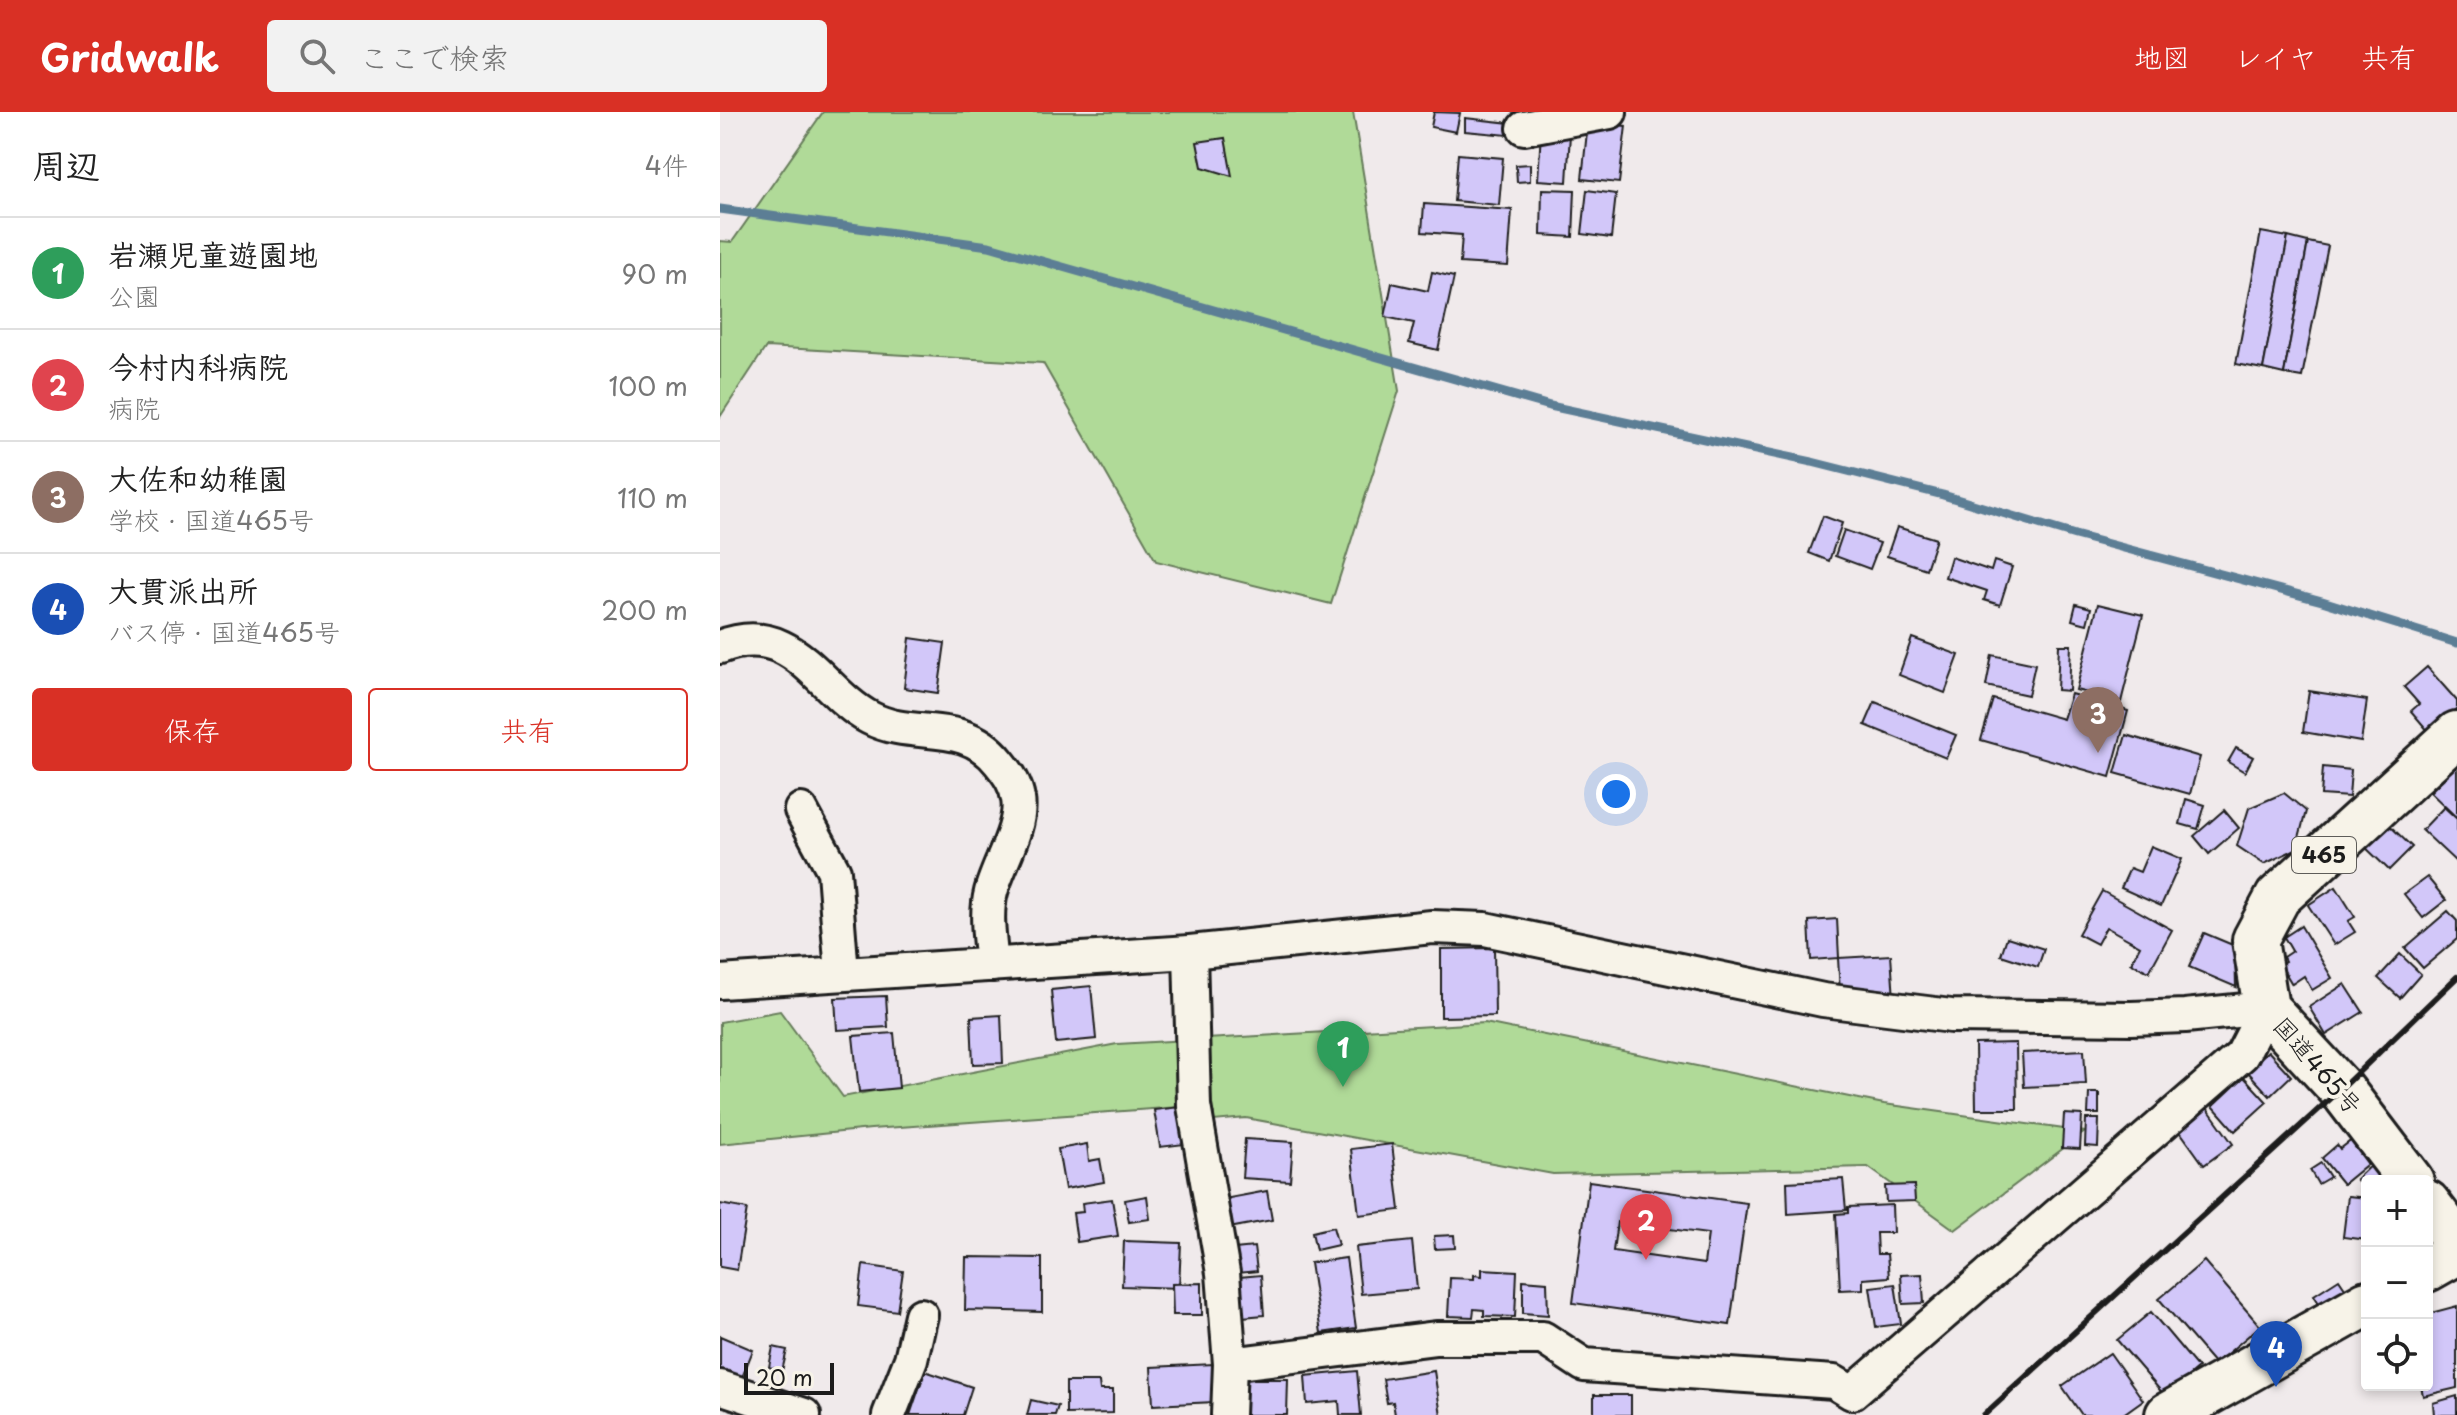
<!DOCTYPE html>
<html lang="ja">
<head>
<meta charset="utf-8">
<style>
	body { margin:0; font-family:"Playpen Sans","Klee One",sans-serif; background:#f2f2f2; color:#222 }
	.controls { position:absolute; right:24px; bottom:24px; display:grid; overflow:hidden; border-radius:8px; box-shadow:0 4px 12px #0003 }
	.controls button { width:72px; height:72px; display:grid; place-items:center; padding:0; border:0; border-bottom:2px solid #e0e0e0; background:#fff; color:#222; font:40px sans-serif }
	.scale { position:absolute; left:24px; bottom:20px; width:90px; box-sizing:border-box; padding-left:8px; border:4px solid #1c1c1c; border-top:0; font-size:22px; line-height:28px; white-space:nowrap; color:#1c1c1c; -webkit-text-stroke:6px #f7f3e8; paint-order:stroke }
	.you { position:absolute; left:896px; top:682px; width:28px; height:28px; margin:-20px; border:6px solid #fff; border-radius:50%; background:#1a73e8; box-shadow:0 0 0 12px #1a73e833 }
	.badge { display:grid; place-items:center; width:52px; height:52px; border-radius:50%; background:#d93025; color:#fff; font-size:26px; font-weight:700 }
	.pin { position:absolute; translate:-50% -66px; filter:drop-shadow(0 2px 4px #0008) }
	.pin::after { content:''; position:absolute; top:42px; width:28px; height:24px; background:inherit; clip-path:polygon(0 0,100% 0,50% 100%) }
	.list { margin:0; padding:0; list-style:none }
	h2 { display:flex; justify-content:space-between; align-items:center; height:104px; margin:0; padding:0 32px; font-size:34px }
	h2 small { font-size:26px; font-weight:400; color:#767676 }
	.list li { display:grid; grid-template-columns:52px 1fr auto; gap:24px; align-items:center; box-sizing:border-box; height:112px; padding:0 32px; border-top:2px solid #e0e0e0 }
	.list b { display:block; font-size:30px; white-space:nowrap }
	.list p { margin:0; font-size:26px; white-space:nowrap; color:#767676 }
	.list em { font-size:26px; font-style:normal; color:#767676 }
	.actions { display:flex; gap:16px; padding:24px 32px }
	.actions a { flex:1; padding:18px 0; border:2px solid #d93025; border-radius:8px; text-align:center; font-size:28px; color:#d93025 }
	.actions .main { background:#d93025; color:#fff }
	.icon { flex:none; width:44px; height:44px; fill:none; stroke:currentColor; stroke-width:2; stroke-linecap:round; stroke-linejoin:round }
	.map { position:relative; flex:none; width:1737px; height:1303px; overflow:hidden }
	header { display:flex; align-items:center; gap:48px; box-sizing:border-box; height:112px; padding:0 40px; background:#d93025; color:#fff }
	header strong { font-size:38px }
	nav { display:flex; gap:44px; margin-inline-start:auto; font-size:28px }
	.search { width:560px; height:72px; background:#f2f2f2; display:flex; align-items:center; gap:20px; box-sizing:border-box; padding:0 28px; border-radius:8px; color:#767676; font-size:30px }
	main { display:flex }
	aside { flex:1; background:#fff }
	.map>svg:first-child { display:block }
	.green { fill:#b0da98; stroke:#667b5a; stroke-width:2 }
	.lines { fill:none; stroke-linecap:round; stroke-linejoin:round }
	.stream { stroke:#5c7e95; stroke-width:9 }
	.building { fill:#d2c7f9; stroke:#1c1c1c; stroke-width:2; fill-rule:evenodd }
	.street-casing { stroke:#1c1c1c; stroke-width:38 }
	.highway-casing { stroke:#1c1c1c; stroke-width:50 }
	.street { stroke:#f7f3e8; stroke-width:32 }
	.highway { stroke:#f7f3e8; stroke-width:44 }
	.rail { stroke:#1c1c1c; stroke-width:6 }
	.labels { text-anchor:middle; stroke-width:8; stroke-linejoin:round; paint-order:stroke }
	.shield { fill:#f7f3e8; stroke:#5e5c59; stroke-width:2 }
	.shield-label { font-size:22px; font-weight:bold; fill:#1c1c1c }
	.street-label { font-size:24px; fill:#1c1c1c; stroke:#f7f3e8 }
</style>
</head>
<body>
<header>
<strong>Gridwalk</strong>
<div class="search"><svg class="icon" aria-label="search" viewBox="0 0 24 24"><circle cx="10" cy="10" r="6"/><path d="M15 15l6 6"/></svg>ここで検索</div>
<nav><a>地図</a><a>レイヤ</a><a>共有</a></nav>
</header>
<main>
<aside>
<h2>周辺<small>4件</small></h2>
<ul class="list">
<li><span class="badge" style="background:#2e9e5b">1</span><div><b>岩瀬児童遊園地</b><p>公園</p></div><em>90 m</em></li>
<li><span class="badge" style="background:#e0444e">2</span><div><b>今村内科病院</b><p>病院</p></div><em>100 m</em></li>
<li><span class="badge" style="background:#8d6e63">3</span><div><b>大佐和幼稚園</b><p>学校 · 国道465号</p></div><em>110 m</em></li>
<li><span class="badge" style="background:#1a4fb4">4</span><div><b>大貫派出所</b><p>バス停 · 国道465号</p></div><em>200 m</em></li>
</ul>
<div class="actions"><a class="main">保存</a><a>共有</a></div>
</aside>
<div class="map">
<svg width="1737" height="1303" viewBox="0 0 1737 1303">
	<rect width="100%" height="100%" fill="#f0eaeb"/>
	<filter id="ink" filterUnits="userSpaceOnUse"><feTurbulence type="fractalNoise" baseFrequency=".0125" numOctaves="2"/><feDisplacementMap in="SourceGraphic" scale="16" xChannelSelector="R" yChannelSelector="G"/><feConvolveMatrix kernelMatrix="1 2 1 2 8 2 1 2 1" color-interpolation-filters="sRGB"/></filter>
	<g filter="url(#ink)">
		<g class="green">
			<polygon points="103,0 633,0 679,279 611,492 436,449 323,251 46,235 0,305 0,129 12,130"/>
			<polygon points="60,899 123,985 397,932 765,911 1164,992 1365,1020 1235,1118 1148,1055 833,1062 526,1006 494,1009 494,1001 460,995 151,1017 0,1032 0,910"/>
		</g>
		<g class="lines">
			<polyline class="stream" points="0,97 269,134 830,294 1092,350 1223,383 1355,423 1602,489 1737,531"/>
		</g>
		<g class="building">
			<polygon points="714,0 740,1 736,20 711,15"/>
			<polygon points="745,6 790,11 788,23 745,19"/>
			<polygon points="868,10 906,14 899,71 862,67"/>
			<polygon points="821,20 850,22 847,70 818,68"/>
			<polygon points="505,26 512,64 482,55 477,30"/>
			<polygon points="738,42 783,46 779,93 734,89"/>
			<polygon points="810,52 810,69 797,70 796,53"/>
			<polygon points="822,77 855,78 853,125 821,123"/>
			<polygon points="867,78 896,82 891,126 862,122"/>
			<polygon points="704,92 792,98 788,154 740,151 742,123 702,120"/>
			<polygon points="1541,120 1568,125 1543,257 1516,252"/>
			<polygon points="1568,125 1588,130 1564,262 1543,257"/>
			<polygon points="1588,130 1608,134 1582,265 1564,262"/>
			<polygon points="712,160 734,165 718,238 689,231 694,211 665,205 672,171 708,179"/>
			<polygon points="1103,404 1122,411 1109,449 1089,441"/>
			<polygon points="1177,415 1216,427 1206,457 1167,444"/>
			<polygon points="1124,418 1160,431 1150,457 1115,444"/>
			<polygon points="1231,445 1271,459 1274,449 1292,455 1280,493 1264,488 1267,479 1225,465"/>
			<polygon points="1356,492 1371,496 1367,512 1352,508"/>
			<polygon points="1378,492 1423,503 1401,590 1356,578"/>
			<polygon points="190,526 225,531 218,581 184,576"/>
			<polygon points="1192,526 1239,543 1225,581 1179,563"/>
			<polygon points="1339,533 1351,533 1349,579 1337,578"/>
			<polygon points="1272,543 1315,552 1308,583 1266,574"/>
			<polygon points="1707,555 1737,589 1737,596 1709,620 1691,599 1699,592 1684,575"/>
			<polygon points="1589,579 1647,588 1641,630 1583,620"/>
			<polygon points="1351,582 1408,599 1390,665 1261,628 1273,587 1343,607"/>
			<polygon points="1155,590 1236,623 1226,646 1145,613"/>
			<polygon points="1406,623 1480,645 1470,682 1395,661"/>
			<polygon points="1516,636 1533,645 1525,660 1508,650"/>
			<polygon points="1603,655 1631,658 1629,685 1601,683"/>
			<polygon points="1735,655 1737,657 1737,706 1710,680"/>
			<polygon points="1564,681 1586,699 1576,737 1544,752 1517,734 1529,696"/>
			<polygon points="1466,687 1485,693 1478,717 1460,712"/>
			<polygon points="1724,695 1737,707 1737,751 1702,718"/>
			<polygon points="1504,698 1519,716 1489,742 1474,724"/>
			<polygon points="1665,709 1692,735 1669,758 1642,732"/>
			<polygon points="1431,734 1462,747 1441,794 1401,776 1410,756 1420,760"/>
			<polygon points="1707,765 1726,788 1703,806 1684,782"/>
			<polygon points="1616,775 1635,805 1628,809 1635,820 1614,833 1588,793"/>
			<polygon points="1382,779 1452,818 1429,860 1411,851 1420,834 1386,815 1377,832 1358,822"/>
			<polygon points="1728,799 1737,809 1737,827 1703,856 1685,836"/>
			<polygon points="1117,807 1119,846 1171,843 1174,887 1120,881 1118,846 1091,848 1089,809"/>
			<polygon points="1581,814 1612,866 1592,878 1584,864 1572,872 1560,852 1565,849 1563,845 1572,839 1564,825"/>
			<polygon points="1484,821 1515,834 1516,875 1469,855"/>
			<polygon points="1287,825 1324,837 1318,855 1281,843"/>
			<polygon points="774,836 775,904 721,905 721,837"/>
			<polygon points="1680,842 1701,862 1680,886 1658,866"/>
			<polygon points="1625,872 1643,900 1606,923 1589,895"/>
			<polygon points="371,874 376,927 336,931 331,878"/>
			<polygon points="166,884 168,915 117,918 115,886"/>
			<polygon points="281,903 283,951 253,952 251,905"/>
			<polygon points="174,921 179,976 139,980 133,924"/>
			<polygon points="1296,931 1297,997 1256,997 1255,932"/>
			<polygon points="1364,938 1366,972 1304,975 1302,941"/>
			<polygon points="1548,939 1571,964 1550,984 1527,959"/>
			<polygon points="1524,965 1547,990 1515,1019 1493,994"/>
			<polygon points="1369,981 1379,981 1379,1002 1368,1002"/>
			<polygon points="1485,993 1513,1032 1484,1053 1456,1014"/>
			<polygon points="460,995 465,1032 440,1035 434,998"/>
			<polygon points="1344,1002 1362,1003 1360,1037 1342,1036"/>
			<polygon points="1366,1007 1379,1007 1378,1035 1365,1034"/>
			<polygon points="525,1027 573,1030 570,1069 522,1066"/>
			<polygon points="1633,1027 1651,1049 1623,1072 1602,1046 1617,1033 1620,1037"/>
			<polygon points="367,1032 369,1049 380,1047 384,1070 345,1077 338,1037"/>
			<polygon points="672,1032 680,1098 639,1103 631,1037"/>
			<polygon points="1655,1049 1670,1069 1647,1069 1647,1079 1636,1067"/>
			<polygon points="1601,1051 1610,1065 1598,1072 1590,1058"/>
			<polygon points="1123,1067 1126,1098 1068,1102 1067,1070"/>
			<path d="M869,1069L1027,1091L1010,1213L853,1191ZM897,1110L988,1122L984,1152L893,1139Z"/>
			<polygon points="1194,1073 1195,1089 1166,1090 1165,1074"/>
			<polygon points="547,1079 552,1108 509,1116 504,1087"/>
			<polygon points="427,1084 430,1107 409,1110 405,1088"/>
			<polygon points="1628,1084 1647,1086 1647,1128 1623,1125"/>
			<polygon points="392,1087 398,1124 357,1130 353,1101 363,1100 362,1091"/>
			<polygon points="0,1092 27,1097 17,1158 0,1155"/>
			<polygon points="1172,1093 1173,1121 1156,1121 1157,1142 1167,1142 1169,1165 1143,1167 1143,1177 1120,1178 1116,1102 1128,1101 1128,1095"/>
			<polygon points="613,1115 618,1133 596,1138 592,1120"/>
			<polygon points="734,1123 735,1136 715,1137 714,1124"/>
			<polygon points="404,1129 461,1131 459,1176 402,1174"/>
			<polygon points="692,1129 697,1177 641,1182 636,1135"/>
			<polygon points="534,1135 537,1159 508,1162 505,1138"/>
			<polygon points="246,1145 322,1146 322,1200 245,1198"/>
			<polygon points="626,1146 636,1216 601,1221 590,1151"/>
			<polygon points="1484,1149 1540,1214 1495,1252 1439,1187"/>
			<polygon points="143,1153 183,1159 177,1199 138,1194"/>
			<polygon points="762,1157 797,1159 795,1205 764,1204 764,1198 754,1197 753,1205 728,1204 730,1166 754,1167 754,1163 762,1164"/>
			<polygon points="1202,1162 1204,1191 1183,1192 1181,1163"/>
			<polygon points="541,1163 544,1203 511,1206 508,1166"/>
			<polygon points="1619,1167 1629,1182 1603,1198 1594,1183"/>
			<polygon points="803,1168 827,1170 828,1203 803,1201"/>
			<polygon points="482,1171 482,1203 453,1203 452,1172"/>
			<polygon points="1175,1172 1181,1212 1156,1215 1150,1175"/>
			<polygon points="1737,1194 1737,1276 1703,1284 1701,1273 1707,1273 1707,1202"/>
			<polygon points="1431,1200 1478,1256 1445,1284 1397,1228"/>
			<polygon points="0,1224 33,1238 21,1268 0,1259"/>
			<polygon points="53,1235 67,1238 62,1259 49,1255"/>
			<polygon points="1390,1241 1423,1288 1402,1303 1362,1303 1342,1274"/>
			<polygon points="494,1252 495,1290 433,1293 431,1255"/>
			<polygon points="205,1259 252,1275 243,1303 190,1303"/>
			<polygon points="637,1259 641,1303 620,1303 619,1289 587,1292 585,1264"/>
			<polygon points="714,1259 721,1303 675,1303 673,1290 667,1291 663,1267"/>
			<polygon points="520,1267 568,1267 567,1303 520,1303"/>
			<polygon points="346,1270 379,1270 380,1278 393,1278 393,1301 346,1302"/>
			<rect x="874" y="1283" width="37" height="20"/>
			<polygon points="1737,1284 1737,1303 1714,1303 1713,1291"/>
			<polygon points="311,1288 338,1294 335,1303 307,1303"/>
		</g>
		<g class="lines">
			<g class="street-casing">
				<g id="street">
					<polyline points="804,16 890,0"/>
					<path d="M0,535C74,506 99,579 150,606C194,629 243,605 279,650C288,661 296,672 298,687C303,714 278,753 271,780C265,803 270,830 272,853"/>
					<polyline points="81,698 114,759 122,862"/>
					<polyline points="470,840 474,994 503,1161 510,1252 508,1303"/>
					<polyline points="0,870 470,840 712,815 765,817 1103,888 1231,904 1411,906 1465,904 1546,896"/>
					<polyline points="510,1252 716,1226 823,1226 864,1253 1114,1270 1132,1281 1522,943 1546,896"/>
					<polyline points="0,1275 84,1303"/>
					<polyline points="169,1303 191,1247 201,1203"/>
				</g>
			</g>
			<g class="highway-casing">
				<g id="highway">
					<polyline points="1691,1069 1621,977 1546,896 1535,828 1558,785 1737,622"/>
					<polyline points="1707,1091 1737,1130"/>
					<polyline points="1707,1157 1737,1140"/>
					<polyline points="1448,1303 1647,1191"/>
				</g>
			</g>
			<use href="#street" class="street"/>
			<use href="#highway" class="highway"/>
			<polyline class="rail" points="1264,1303 1621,977 1737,865"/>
		</g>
	</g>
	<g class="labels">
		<rect class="shield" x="1572" y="725" width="64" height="36" rx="6"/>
		<g class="shield-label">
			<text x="1604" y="751">465</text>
		</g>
		<g class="street-label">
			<text transform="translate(1597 954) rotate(49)" y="8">国道465号</text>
		</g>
	</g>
</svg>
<div class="controls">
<button>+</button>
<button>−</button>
<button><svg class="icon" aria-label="locate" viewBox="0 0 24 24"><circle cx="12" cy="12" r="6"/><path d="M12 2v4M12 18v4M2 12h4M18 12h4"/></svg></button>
</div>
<div class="scale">20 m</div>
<div class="you"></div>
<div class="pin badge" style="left:623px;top:975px;background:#2e9e5b">1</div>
<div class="pin badge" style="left:926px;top:1148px;background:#e0444e">2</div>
<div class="pin badge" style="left:1378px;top:641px;background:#8d6e63">3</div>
<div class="pin badge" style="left:1556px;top:1275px;background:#1a4fb4">4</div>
</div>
</main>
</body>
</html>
